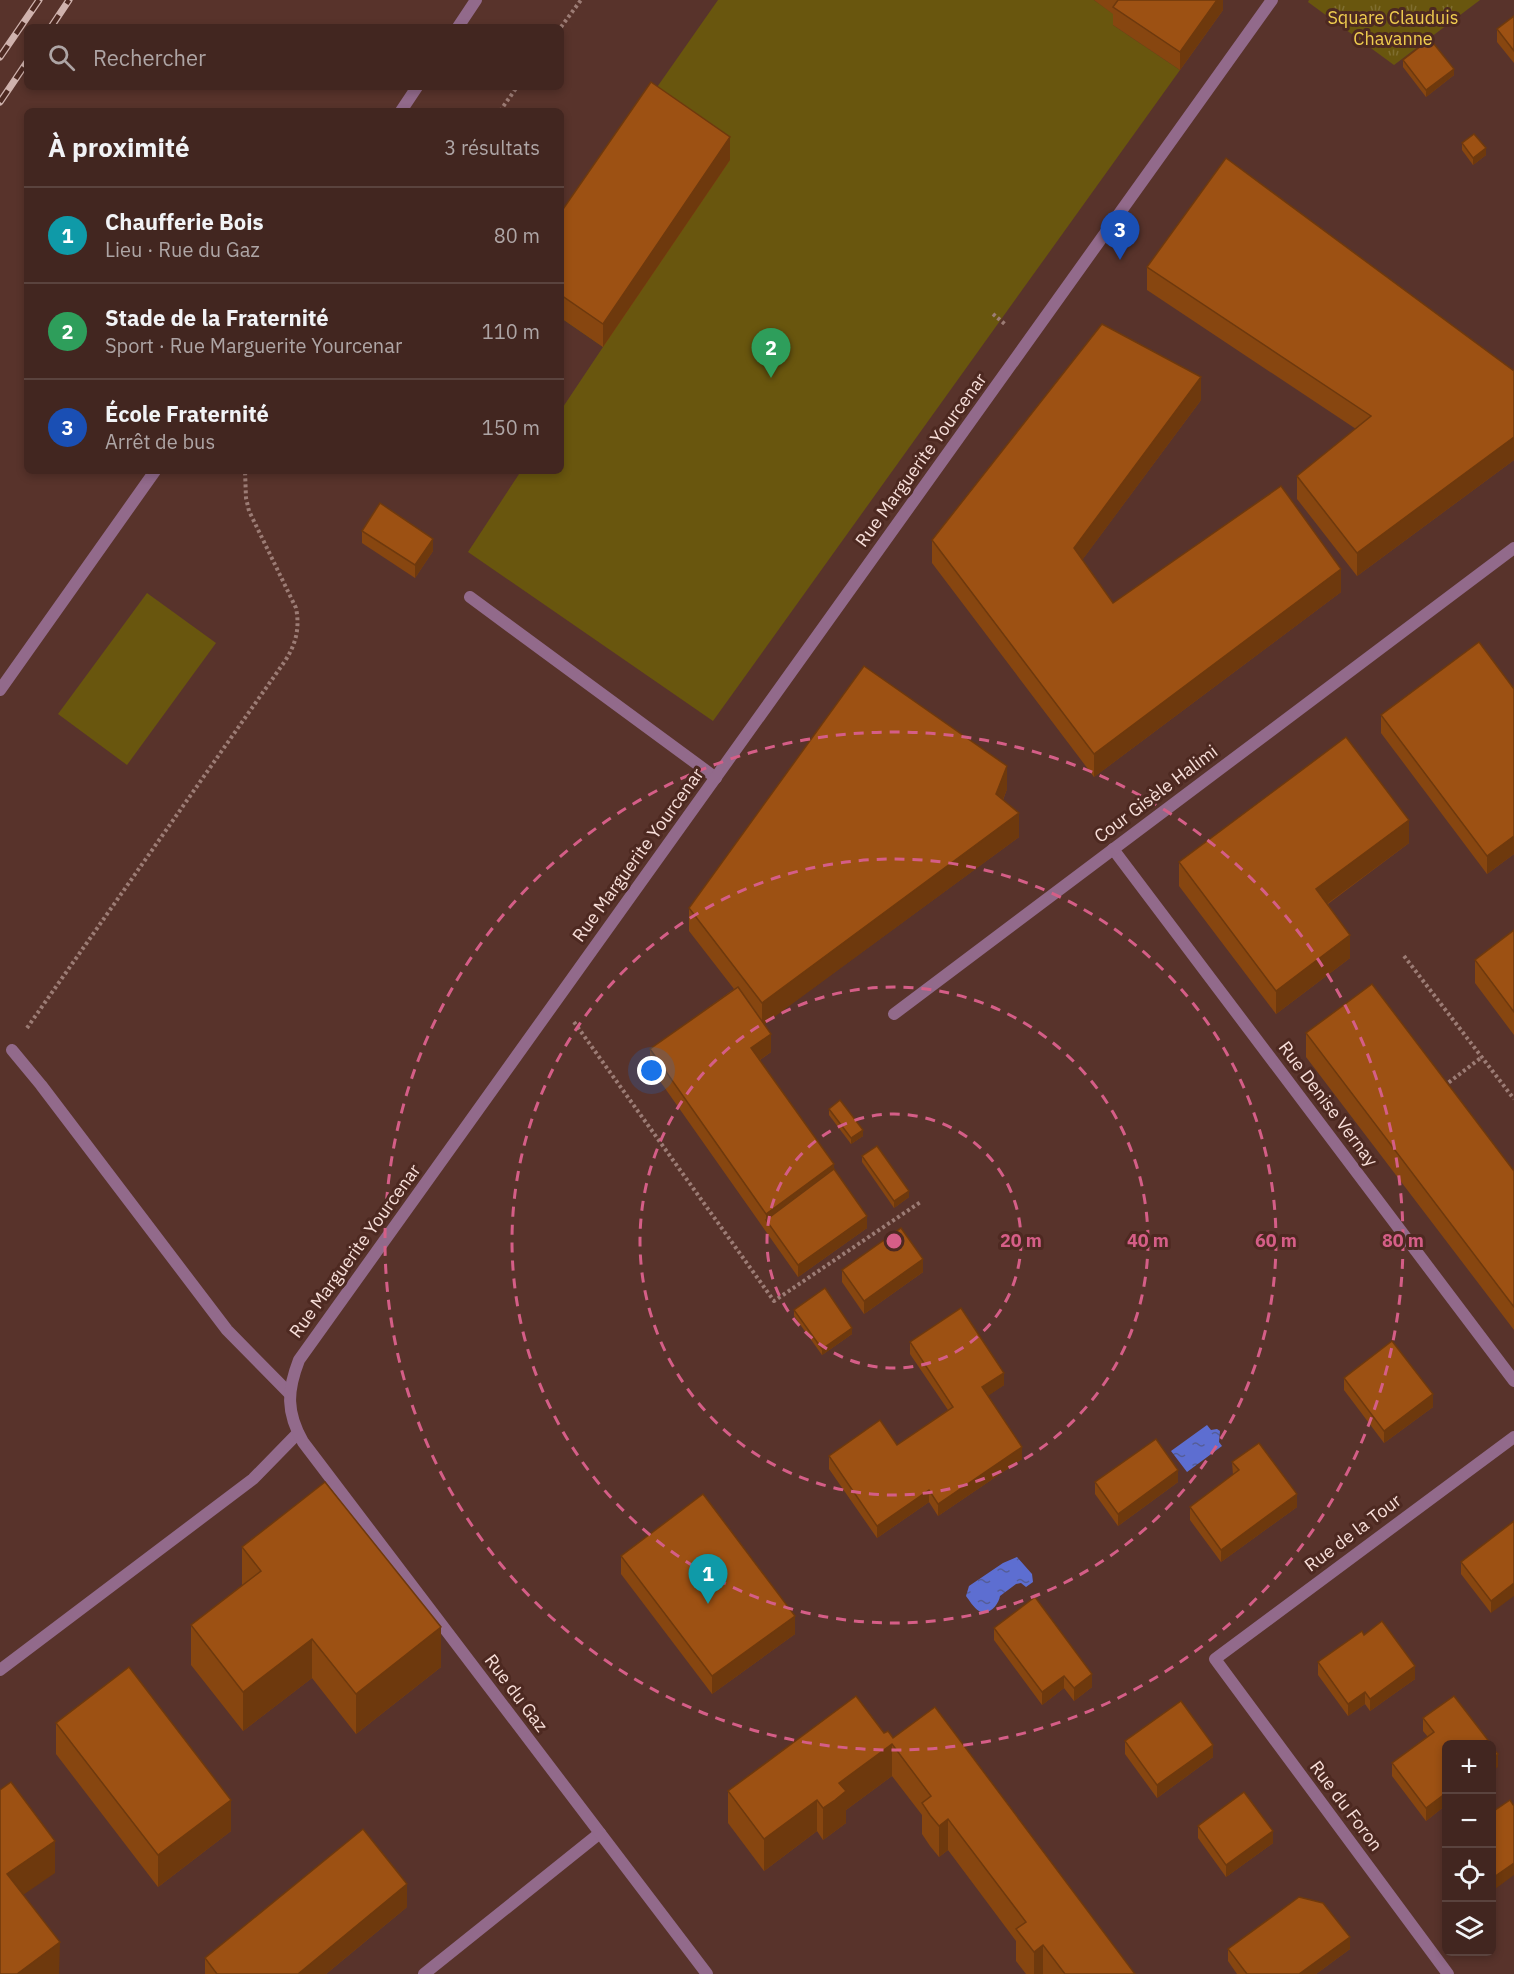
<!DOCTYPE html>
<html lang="fr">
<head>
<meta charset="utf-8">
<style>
	body { margin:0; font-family:"IBM Plex Sans",sans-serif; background:#4c322d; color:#f1f3f6 }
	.controls { position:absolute; right:18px; bottom:18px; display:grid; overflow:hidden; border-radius:9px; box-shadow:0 3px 9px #0003 }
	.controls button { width:54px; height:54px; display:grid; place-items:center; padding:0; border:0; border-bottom:2px solid #5a433e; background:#422620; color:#f1f3f6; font:30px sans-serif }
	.you { position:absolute; left:652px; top:1071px; width:21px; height:21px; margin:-15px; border:4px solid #fff; border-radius:50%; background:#1a73e8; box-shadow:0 0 0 9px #1a73e833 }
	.badge { display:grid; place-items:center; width:39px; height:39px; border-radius:50%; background:#56c9e1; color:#fff; font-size:20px; font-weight:700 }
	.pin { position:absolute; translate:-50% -50px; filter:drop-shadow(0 2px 3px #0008) }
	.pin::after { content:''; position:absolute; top:32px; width:21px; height:18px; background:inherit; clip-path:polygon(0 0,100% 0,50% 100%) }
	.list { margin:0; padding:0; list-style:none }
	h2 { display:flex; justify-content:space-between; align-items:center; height:78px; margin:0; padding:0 24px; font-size:26px }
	h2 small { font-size:20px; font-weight:400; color:#aea5a5 }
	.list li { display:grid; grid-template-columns:39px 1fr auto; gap:18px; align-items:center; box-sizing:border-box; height:96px; padding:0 24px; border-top:2px solid #5a433e }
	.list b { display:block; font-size:22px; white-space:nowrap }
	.list p { margin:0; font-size:20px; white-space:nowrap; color:#aea5a5 }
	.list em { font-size:20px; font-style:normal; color:#aea5a5 }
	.icon { flex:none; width:33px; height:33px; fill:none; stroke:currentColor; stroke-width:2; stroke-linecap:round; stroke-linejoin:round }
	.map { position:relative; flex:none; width:1514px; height:1974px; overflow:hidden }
	.search { position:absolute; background:#422620; box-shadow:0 3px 9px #0003; left:24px; top:24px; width:540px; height:66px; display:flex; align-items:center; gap:15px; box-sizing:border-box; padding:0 21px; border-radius:9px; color:#aea5a5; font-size:22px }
	.panel { position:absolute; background:#422620; box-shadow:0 3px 9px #0003; left:24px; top:108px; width:540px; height:366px; border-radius:9px }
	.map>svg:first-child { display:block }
	.grass { fill:url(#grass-tufts) }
	.pitch { fill:#69560e }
	.water { fill:url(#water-ripples) }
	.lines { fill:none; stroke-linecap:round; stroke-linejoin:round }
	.path { stroke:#9c7c75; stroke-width:4; stroke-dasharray:3 3; stroke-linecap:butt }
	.lane { stroke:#926a8b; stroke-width:12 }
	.street { stroke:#926a8b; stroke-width:12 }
	.rail-casing { stroke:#cfb2ad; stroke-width:7 }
	.rail { stroke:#4d2921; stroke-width:4.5; stroke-dasharray:14; stroke-linecap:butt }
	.wall { fill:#874610 }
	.shaded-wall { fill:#6e390d }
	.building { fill:#9d5113; stroke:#6e390d; stroke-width:1.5 }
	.ring { fill:none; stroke:#d55e87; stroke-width:3; stroke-dasharray:10 8 }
	.labels { text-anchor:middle; stroke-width:6; stroke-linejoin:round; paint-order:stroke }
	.park-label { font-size:18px; fill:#f0cd4f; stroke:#4d2921 }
	.street-label { font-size:18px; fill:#f8dfda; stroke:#4d2921 }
	.centre { fill:#d55e87; stroke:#4d2921; stroke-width:3 }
	.ring-label { font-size:18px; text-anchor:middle; font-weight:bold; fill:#d55e87; stroke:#4d2921; stroke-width:6; stroke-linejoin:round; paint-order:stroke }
</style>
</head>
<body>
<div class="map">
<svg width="1514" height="1974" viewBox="0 0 1514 1974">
	<defs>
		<pattern id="grass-tufts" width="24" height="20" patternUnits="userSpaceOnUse" patternTransform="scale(1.5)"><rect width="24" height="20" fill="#69560e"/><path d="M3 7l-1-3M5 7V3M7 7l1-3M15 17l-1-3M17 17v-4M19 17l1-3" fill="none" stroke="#7f6e30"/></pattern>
		<pattern id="water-ripples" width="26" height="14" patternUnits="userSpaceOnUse" patternTransform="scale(1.5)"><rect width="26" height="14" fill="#5d6ed1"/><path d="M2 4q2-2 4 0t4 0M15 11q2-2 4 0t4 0" fill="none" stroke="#555d97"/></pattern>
	</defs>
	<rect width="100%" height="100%" fill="#58332b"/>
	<polygon class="grass" points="1309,0 1480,0 1394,65 1308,2"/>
	<g class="pitch">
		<polygon points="718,0 1094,0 1118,17 1113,25 1180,70 713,721 468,552 521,471 561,471 561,410 603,347 561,318 634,120"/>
		<polygon points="147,593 216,643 127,765 58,714"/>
	</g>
	<g class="water">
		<polygon points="1207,1425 1211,1430 1217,1429 1220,1431 1219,1442 1222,1446 1187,1472 1171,1451"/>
		<path d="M1017,1557L1032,1574L1033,1582L1026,1587L1021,1583L1016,1584L1000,1596C999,1604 989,1617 979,1611C974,1608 969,1600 966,1596L969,1586L1003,1563Z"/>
	</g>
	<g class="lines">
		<g class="path">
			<polyline points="561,27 581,0"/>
			<polyline points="500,111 517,87"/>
			<polyline points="993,314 1006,325"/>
			<polyline points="1404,956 1514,1099"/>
			<polyline points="574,1022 774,1301 922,1201"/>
			<path d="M27,1028L285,661C296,644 300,628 296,608L249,511L246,498L245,471"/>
			<polyline points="1444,1086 1482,1057"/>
		</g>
		<g class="lane">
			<polyline points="458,27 476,0"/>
			<polyline points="401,111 417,87"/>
			<polyline points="470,597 716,778"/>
			<polyline points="0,690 155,471"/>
			<polyline points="12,1050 41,1085 227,1330 289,1393"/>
			<polyline points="0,1670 253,1479 298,1433"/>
			<polyline points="424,1974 600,1833"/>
		</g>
		<g class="street">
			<polyline points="1113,849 1514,1381"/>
			<polyline points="894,1014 1514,548"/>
			<path d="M707,1974L303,1442C286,1412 287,1391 299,1360L1272,0"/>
			<polyline points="1448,1974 1215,1659 1514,1437"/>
		</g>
		<g class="rail-casing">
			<g id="rail">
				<polyline points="51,27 69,0"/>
				<polyline points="0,57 39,0"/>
				<polyline points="0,102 27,62"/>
			</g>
		</g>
		<use href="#rail" class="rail"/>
	</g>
	<g class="wall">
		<polygon points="1094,0 1223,0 1223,10 1180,70 1113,25 1113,14"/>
		<polygon points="1514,16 1514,63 1497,42 1497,29"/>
		<polygon points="1403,60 1454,75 1426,97 1403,67"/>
		<polygon points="1462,143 1486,155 1473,165 1462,150"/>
		<polygon points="730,160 603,347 561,318 561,212"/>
		<polygon points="1147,267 1514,371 1514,460 1357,576 1297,499 1297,476 1356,429 1147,290"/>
		<polygon points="1201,400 1082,560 1113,603 1341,592 1094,777 932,563 932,540"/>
		<polygon points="362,531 433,551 415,578 362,543"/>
		<polygon points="1514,689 1514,854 1487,874 1381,733 1381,715"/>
		<polygon points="1007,789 1003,800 1019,837 764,1024 771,1052 760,1060 834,1169 867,1228 798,1277 650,1067 650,1049 734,989 689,931 689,908"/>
		<polygon points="1409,843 1328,904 1350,958 1276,1014 1179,886 1179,862"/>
		<polygon points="1514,930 1514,1035 1475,983 1475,960"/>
		<polygon points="1306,1033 1514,1171 1514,1330 1306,1057"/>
		<polygon points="829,1109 863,1136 851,1144 829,1115"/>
		<polygon points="862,1156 909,1197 894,1208 862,1162"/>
		<polygon points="842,1270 923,1272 864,1314 842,1282"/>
		<polygon points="794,1310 852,1334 822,1355 794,1316"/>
		<polygon points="910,1342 1004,1385 987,1396 1022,1459 938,1516 929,1502 877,1538 829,1469 829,1456 897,1445 948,1410 910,1354"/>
		<polygon points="1344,1378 1433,1407 1384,1443 1344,1390"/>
		<polygon points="1232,1462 1297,1507 1221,1562 1190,1520 1190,1507 1233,1475"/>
		<polygon points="1095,1482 1178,1482 1118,1526 1095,1494"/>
		<polygon points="1514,1521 1491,1613 1461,1574 1461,1562"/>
		<polygon points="242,1547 441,1667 356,1734 312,1678 243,1731 191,1665 191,1625 242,1585"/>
		<polygon points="621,1556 795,1634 712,1694 621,1574"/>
		<polygon points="994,1628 1092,1687 1074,1701 1064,1688 1042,1705 994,1640"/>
		<polygon points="1364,1635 1415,1679 1370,1711 1365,1704 1348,1716 1318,1675 1318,1662"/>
		<polygon points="1423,1718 1446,1744 1446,1805 1426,1821 1392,1776 1392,1763 1428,1737 1423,1731"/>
		<polygon points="56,1723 231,1831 158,1887 56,1754"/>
		<polygon points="884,1733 893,1738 1135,1974 1026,1974 1016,1961 1016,1941 948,1850 939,1857 930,1846 922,1834 922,1815 892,1776 846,1810 846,1823 823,1840 817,1831 764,1871 728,1823 728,1791"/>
		<polygon points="1125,1741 1213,1757 1157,1798 1125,1754"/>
		<polygon points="1198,1826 1273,1843 1226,1877 1198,1838"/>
		<polygon points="407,1907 326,1974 205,1974 205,1958"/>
		<polygon points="1228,1949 1350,1949 1316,1974 1237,1974 1228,1961"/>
	</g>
	<g class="shaded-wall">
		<polygon points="1217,0 1223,0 1223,10 1180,70 1180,52"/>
		<polygon points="1454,69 1454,75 1426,97 1426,90"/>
		<polygon points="730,137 730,160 603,347 603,324"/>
		<polygon points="1486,148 1486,155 1473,165 1473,158"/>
		<polygon points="1201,377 1201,400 1074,571 1074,548"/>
		<polygon points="1514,437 1514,460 1357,576 1357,553"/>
		<polygon points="433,539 433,551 415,578 415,565"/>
		<polygon points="1341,569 1341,592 1094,777 1094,754"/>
		<polygon points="1007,766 1007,789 996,817 996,794"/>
		<polygon points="1019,813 1019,837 762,1026 762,1003"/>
		<polygon points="1409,820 1409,843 1316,912 1316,889"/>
		<polygon points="1514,836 1514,854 1487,874 1487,856"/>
		<polygon points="1350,935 1350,958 1276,1014 1276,991"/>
		<polygon points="771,1034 771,1052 751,1066 751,1048"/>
		<polygon points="863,1130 863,1136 851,1144 851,1138"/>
		<polygon points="834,1164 834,1182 766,1220 766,1214"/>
		<polygon points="909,1191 909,1197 894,1208 894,1201"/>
		<polygon points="867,1216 867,1228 798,1277 798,1265"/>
		<polygon points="923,1259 923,1272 864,1314 864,1301"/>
		<polygon points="852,1328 852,1334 822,1355 822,1349"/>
		<polygon points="1004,1373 1004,1385 982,1400 982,1387"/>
		<polygon points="1433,1394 1433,1407 1384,1443 1384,1431"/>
		<polygon points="1022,1447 1022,1459 938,1516 938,1504"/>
		<polygon points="1178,1470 1178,1482 1118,1526 1118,1514"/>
		<polygon points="929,1490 929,1502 877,1538 877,1526"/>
		<polygon points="1297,1494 1297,1507 1221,1562 1221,1550"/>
		<polygon points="1514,1583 1514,1596 1491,1613 1491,1601"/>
		<polygon points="795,1616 795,1634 712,1694 712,1676"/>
		<polygon points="441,1627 441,1667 356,1734 356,1694"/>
		<polygon points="312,1639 312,1678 243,1731 243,1692"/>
		<polygon points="1415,1666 1415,1679 1370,1711 1370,1699"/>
		<polygon points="1092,1674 1092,1687 1074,1701 1074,1688"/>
		<polygon points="1064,1676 1064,1688 1042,1705 1042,1692"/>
		<polygon points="1365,1692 1365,1704 1348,1716 1348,1704"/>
		<polygon points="892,1744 892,1776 846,1810 846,1823 823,1840 823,1808 839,1783"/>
		<polygon points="1213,1745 1213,1757 1157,1798 1157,1785"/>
		<polygon points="1498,1754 1498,1767 1491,1772 1491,1759"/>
		<polygon points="1446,1793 1446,1805 1426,1821 1426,1808"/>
		<polygon points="231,1800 231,1831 158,1887 158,1855"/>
		<polygon points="817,1800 817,1831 764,1871 764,1839"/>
		<polygon points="948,1819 948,1850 939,1857 939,1826"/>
		<polygon points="1273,1831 1273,1843 1226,1877 1226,1865"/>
		<polygon points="55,1841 55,1873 7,1906 7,1874"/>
		<polygon points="1514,1863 1514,1875 1491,1892 1491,1879"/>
		<polygon points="407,1884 407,1907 326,1974 298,1974"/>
		<polygon points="1350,1937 1350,1949 1316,1974 1299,1974"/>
		<polygon points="60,1942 59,1974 17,1974"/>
		<polygon points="1043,1945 1043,1974 1034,1974 1034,1952"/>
	</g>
	<g class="building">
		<polygon points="1118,0 1217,0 1180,52 1113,7"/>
		<polygon points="1514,16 1514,51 1497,29"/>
		<polygon points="1430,39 1454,69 1426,90 1403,60"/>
		<polygon points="651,82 730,137 603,324 561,295 561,212"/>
		<polygon points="1474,134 1486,148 1473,158 1462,143"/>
		<polygon points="1226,158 1514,371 1514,437 1357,553 1297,476 1371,416 1147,267"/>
		<polygon points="1102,324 1201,377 1074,548 1113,603 1281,486 1341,569 1094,754 932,540"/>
		<polygon points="380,503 433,539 415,565 362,531"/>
		<polygon points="1479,642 1514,689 1514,836 1487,856 1381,715"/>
		<polygon points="864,666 1007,766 996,794 1019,813 762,1003 689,908"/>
		<polygon points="1346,737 1409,820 1316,889 1350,935 1276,991 1179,862"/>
		<polygon points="1514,930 1514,1012 1475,960"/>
		<polygon points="1372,984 1514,1171 1514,1307 1306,1033"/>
		<polygon points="738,987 771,1034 751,1048 834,1164 766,1214 650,1049"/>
		<polygon points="840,1100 863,1130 851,1138 829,1109"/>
		<polygon points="877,1146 909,1191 894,1201 862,1156"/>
		<polygon points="834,1169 867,1216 798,1265 766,1220"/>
		<polygon points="901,1228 923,1259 864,1301 842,1270"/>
		<polygon points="825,1288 852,1328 822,1349 794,1310"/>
		<polygon points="961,1308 1004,1373 982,1387 1022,1447 938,1504 929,1490 877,1526 829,1456 880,1420 897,1445 953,1407 910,1342"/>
		<polygon points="1392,1341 1433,1394 1384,1431 1344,1378"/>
		<polygon points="1156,1439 1178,1470 1118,1514 1095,1482"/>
		<polygon points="1259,1443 1297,1494 1221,1550 1190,1507 1239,1470 1232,1462"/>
		<polygon points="325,1482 441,1627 356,1694 312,1639 243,1692 191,1625 261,1571 242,1547"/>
		<polygon points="703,1494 795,1616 712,1676 621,1556"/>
		<polygon points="1514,1521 1514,1583 1491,1601 1461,1562"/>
		<polygon points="1035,1597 1092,1674 1074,1688 1064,1676 1042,1692 994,1628"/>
		<polygon points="1382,1621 1415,1666 1370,1699 1365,1692 1348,1704 1318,1662 1362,1631 1364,1635"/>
		<polygon points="129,1667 231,1800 158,1855 56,1723"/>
		<polygon points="856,1696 884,1733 888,1731 893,1738 935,1707 1135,1974 1065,1974 1043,1945 1034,1952 1016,1929 1026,1922 948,1819 939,1826 930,1815 922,1803 931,1796 892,1744 839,1783 846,1791 835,1800 823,1808 817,1800 764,1839 728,1791"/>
		<polygon points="1454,1696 1491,1744 1446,1744 1446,1793 1426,1808 1392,1763 1434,1732 1423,1718"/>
		<polygon points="1181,1701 1213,1745 1157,1785 1125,1741"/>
		<polygon points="1491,1746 1498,1754 1491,1759"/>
		<polygon points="11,1782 55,1841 7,1874 60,1942 17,1974 0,1974 0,1790"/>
		<polygon points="1244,1792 1273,1831 1226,1865 1198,1826"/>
		<polygon points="1510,1800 1514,1806 1514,1863 1491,1879 1491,1813"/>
		<polygon points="363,1829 407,1884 298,1974 217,1974 205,1958"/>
		<polygon points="1299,1897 1323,1903 1350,1937 1299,1974 1247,1974 1228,1949"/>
	</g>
	<g class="ring">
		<circle cx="894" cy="1241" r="127"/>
		<circle cx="894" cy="1241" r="254"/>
		<circle cx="894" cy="1241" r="382"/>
		<circle cx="894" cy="1241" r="509"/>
	</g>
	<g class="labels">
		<g class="park-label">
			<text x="1393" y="24">Square Clauduis<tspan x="1393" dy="21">Chavanne</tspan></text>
		</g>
		<g class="street-label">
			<text transform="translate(921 460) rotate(-54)" y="6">Rue Marguerite Yourcenar</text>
			<text transform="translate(1156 794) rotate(-37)" y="6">Cour Gisèle Halimi</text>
			<text transform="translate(638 855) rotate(-54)" y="6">Rue Marguerite Yourcenar</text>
			<text transform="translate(1328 1104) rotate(53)" y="6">Rue Denise Vernay</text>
			<text transform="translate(355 1251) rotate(-54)" y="6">Rue Marguerite Yourcenar</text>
			<text transform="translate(1353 1533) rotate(-37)" y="6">Rue de la Tour</text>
			<text transform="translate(516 1693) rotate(53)" y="6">Rue du Gaz</text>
			<text transform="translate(1346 1806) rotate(53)" y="6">Rue du Foron</text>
		</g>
	</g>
	<circle cx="894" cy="1241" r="9" class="centre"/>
	<g class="ring-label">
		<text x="1021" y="1247">20 m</text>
		<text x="1148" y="1247">40 m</text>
		<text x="1276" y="1247">60 m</text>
		<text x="1403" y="1247">80 m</text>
	</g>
</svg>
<div class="controls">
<button>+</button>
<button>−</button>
<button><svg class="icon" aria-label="locate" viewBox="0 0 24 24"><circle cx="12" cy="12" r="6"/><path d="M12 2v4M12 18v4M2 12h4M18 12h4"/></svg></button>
<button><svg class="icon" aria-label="layers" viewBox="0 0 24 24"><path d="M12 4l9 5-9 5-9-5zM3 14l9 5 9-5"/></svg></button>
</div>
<div class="you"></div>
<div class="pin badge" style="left:708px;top:1604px;background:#0f9aa8">1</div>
<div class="pin badge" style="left:771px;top:378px;background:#2e9e5b">2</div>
<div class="pin badge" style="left:1120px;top:260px;background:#1a4fb4">3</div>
<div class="search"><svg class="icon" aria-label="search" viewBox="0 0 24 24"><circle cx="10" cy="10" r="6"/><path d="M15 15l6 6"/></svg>Rechercher</div>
<section class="panel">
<h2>À proximité<small>3 résultats</small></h2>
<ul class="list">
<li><span class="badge" style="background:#0f9aa8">1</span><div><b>Chaufferie Bois</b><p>Lieu · Rue du Gaz</p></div><em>80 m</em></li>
<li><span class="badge" style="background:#2e9e5b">2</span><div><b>Stade de la Fraternité</b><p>Sport · Rue Marguerite Yourcenar</p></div><em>110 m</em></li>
<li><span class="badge" style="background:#1a4fb4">3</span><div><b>École Fraternité</b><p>Arrêt de bus</p></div><em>150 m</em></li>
</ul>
</section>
</div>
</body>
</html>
